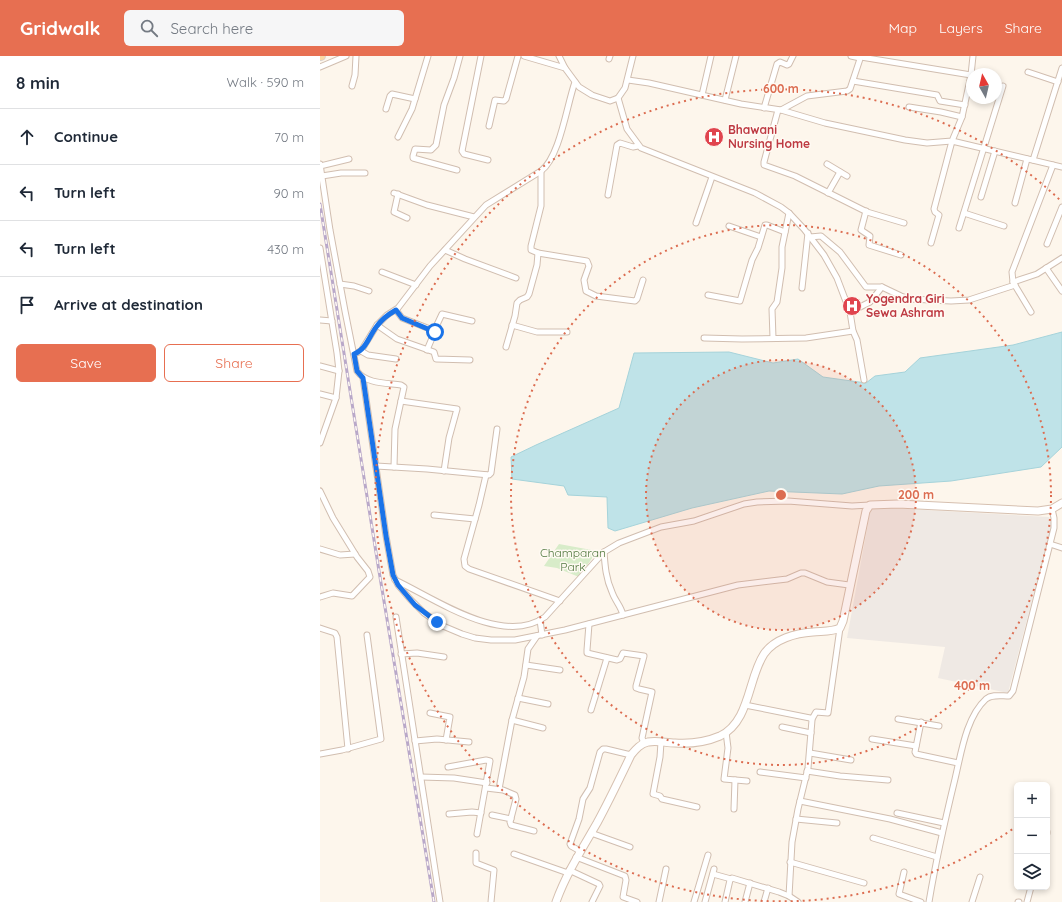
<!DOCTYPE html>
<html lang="en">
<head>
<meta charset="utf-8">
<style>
	body { margin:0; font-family:Quicksand,sans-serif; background:#f6f6f7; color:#1f2937 }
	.controls { position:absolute; right:12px; bottom:12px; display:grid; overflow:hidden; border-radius:6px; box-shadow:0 2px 6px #0003 }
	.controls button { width:36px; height:36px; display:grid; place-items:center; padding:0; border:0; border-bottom:1px solid #e0e1e3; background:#fff; color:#1f2937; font:20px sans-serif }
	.compass { position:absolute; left:646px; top:12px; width:36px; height:36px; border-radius:50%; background:#fff; box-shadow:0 2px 6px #0003; rotate:352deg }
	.stop { position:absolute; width:12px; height:12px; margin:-9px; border:3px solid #1a73e8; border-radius:50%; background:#fff }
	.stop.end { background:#1a73e8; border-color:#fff; box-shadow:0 1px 4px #0008 }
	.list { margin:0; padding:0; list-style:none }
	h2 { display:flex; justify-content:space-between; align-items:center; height:52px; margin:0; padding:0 16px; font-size:17px }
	h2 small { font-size:13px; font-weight:400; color:#747a83 }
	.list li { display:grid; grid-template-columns:26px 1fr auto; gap:12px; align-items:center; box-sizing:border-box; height:56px; padding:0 16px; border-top:1px solid #e0e1e3 }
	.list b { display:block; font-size:15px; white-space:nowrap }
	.list em { font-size:13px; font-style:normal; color:#747a83 }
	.actions { display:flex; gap:8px; padding:12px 16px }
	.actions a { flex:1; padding:9px 0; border:1px solid #e76f51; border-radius:6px; text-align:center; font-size:14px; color:#e76f51 }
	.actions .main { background:#e76f51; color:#fff }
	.icon { flex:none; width:22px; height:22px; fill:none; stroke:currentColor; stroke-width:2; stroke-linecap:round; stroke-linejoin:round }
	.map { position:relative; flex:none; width:742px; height:846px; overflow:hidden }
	header { display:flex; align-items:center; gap:24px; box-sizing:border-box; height:56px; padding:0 20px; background:#e76f51; color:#fff }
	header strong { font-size:19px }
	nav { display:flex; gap:22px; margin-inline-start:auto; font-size:14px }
	.search { width:280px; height:36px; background:#f6f6f7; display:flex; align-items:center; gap:10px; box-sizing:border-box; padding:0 14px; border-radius:6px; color:#747a83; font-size:15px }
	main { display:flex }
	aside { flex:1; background:#fff }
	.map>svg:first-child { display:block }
	.industrial { fill:#efe9e4 }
	.green { fill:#d8ecc9 }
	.water { fill:#bfe3e8; stroke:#a5d3da }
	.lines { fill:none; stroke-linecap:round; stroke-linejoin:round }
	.street-casing { stroke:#d1beb0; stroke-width:7 }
	.secondary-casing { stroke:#d6c0b0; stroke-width:9 }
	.primary-casing { stroke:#dad1cd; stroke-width:10 }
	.street { stroke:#fff; stroke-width:5 }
	.secondary { stroke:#fff; stroke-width:7 }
	.primary { stroke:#fbd9a5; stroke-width:8 }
	.rail-casing { stroke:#b9a8c9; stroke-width:3 }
	.rail { stroke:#fffaf3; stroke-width:1.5; stroke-dasharray:4.5; stroke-linecap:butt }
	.route { stroke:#1a73e8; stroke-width:5 }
	.ring { fill:none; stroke:#dc6d51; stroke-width:2; stroke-dasharray:2 4 }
	.labels { text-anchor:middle; stroke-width:3; stroke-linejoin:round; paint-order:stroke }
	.health-label { font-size:12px; font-weight:bold; fill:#be3a42; stroke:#fffaf3; text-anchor:start }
	.park-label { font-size:12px; fill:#537a41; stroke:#fffaf3 }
	.centre { fill:#dc6d51; stroke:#fffaf3; stroke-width:2 }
	.ring-label { font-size:12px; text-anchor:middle; font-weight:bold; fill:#dc6d51; stroke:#fffaf3; stroke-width:3; stroke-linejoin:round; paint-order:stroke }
</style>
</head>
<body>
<header>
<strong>Gridwalk</strong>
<div class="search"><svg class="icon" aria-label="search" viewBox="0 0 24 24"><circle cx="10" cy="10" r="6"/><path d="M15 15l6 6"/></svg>Search here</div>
<nav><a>Map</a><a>Layers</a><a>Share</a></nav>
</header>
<main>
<aside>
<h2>8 min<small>Walk · 590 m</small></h2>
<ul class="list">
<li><svg class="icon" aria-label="ahead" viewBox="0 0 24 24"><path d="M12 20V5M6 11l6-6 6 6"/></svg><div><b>Continue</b></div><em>70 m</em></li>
<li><svg class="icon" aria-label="left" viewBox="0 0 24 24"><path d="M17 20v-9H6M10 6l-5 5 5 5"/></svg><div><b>Turn left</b></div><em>90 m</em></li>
<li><svg class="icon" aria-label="left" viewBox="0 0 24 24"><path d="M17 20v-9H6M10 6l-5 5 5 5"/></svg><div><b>Turn left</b></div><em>430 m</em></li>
<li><svg class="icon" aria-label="arrive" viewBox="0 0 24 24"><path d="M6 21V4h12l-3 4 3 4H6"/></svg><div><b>Arrive at destination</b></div></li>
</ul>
<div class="actions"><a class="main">Save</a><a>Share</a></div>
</aside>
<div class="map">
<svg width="742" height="846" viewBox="0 0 742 846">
	<rect width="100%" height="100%" fill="#fdf6ec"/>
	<polygon class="industrial" points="551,451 729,461 732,467 688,637 618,622 625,591 527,582"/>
	<polygon class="green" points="239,488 277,495 259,521 237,512 224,510"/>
	<polygon class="water" points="742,276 742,391 721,411 631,425 559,430 522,438 449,435 372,452 295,475 288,472 287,441 248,439 244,430 192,423 191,401 216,389 299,352 314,297 409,296 453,307 478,303 503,321 546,327 555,320 585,316 600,302 693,289"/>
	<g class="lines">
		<g class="street-casing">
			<g id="street">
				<polyline points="161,0 142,95 144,98 168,104"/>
				<polyline points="204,0 245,12 259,31 272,39 290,45 298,42 305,32 313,0"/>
				<polyline points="239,0 245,12"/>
				<polyline points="531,0 540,2"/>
				<polyline points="541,1 651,19"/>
				<polyline points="289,3 290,0"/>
				<polyline points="0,11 26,0"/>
				<polyline points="708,16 738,26"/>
				<polyline points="308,24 329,27 421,48 461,54 505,67 585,84 607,87 632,85 642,61 651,19 653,0"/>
				<polyline points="533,25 617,39 620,45 645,49"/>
				<polyline points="32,30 35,19 36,0"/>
				<polyline points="382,39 391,0"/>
				<polyline points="298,42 307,73 321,92 435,137 461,151 469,157 484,173 504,199 517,222 530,256 533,275 537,284 544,324"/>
				<polyline points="405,44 416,0"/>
				<polyline points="589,51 621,56 642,61"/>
				<polyline points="444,52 457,8 460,6 467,9 469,8 473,0"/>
				<polyline points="66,53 70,40 72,38 95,43"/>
				<polyline points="458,54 444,106 444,109 475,120 547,156 584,167"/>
				<polyline points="461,54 487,40 527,35 530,33 541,0"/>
				<polyline points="169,70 175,44 184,45 186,43 198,0"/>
				<polyline points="78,81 92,53 108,0"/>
				<polyline points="713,104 742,12"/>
				<path d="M0,108L10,174L25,255L37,315C46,328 67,327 81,329L84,331L75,373L74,411"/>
				<polyline points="507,108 527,120"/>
				<polyline points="0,110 29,103"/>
				<polyline points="137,114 93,102 93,100 95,93 111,94 116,89 124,49 134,22 140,0"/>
				<polyline points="221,115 221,150 211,190 211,194 218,197 267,205 269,210 264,224 266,235 276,240 315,245 317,243 323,224"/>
				<polyline points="2,120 21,117 45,117"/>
				<polyline points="74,137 107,149 154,161"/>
				<polyline points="508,137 520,116"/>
				<polyline points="78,138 74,156 87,162"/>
				<polyline points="288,139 297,89 300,87 313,91 318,90"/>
				<polyline points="661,141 675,95"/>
				<polyline points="695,147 707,103"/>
				<polyline points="546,155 541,174 550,180 549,189 581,199"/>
				<polyline points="644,157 684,170"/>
				<polyline points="376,167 392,121"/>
				<polyline points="409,170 441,181"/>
				<polyline points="639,172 683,30"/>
				<polyline points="490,181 501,180 520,196 546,231 562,231 581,240 590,243 631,245 649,244 695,229"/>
				<polyline points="611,187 619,159 615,156 614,153 632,85 742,111"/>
				<polyline points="727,188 742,151"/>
				<polyline points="0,192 17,297 19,315 16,342 0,387"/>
				<polyline points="125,194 145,203 196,222"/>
				<polyline points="726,212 742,235"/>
				<polyline points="62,216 96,229"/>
				<polyline points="693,226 717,218 742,202"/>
				<polyline points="20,228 34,230 49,235"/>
				<polyline points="482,232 488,177"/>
				<polyline points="388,239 420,245 432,204 438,192 445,169 447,169 465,176"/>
				<polyline points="76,254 82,262 115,275 107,294"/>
				<polyline points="530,256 550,246 562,231"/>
				<polyline points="711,256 693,226 692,216 733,109"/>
				<polyline points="0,264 12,265"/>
				<polyline points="57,269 77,283 114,296 116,303 150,304"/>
				<polyline points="192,269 217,276 247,276"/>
				<polyline points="114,275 122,258 152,265"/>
				<polyline points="384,282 422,283 486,282 533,275"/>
				<polyline points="453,282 452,253 457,246 462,212 462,191 469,157"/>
				<polyline points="186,291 195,260 197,247 200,244 207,241 209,238 217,209 218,197"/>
				<polyline points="41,295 48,299 76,303"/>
				<path d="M34,298L41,295L57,269L67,259L78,252L110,210L166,149L221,115C240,101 247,48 255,26"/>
				<polyline points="0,310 19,315"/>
				<polyline points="43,322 66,480 73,519 78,529 90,543 104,557 123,570 142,578 155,582 171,584 195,584 245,574 418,529 467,523 481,517 485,517 507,526 529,529"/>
				<polyline points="0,338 16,342"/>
				<polyline points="81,345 137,353 129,382 124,415"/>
				<polyline points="56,410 107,413 169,419 171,417 177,373"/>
				<polyline points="166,419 159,449 144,503 145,510 149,513 240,545"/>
				<polyline points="0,435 13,462 37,501 48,515 50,521 32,540 13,537 0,541"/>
				<polyline points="114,459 155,463"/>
				<polyline points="730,488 742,492"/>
				<polyline points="0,493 20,499 35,498"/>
				<path d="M284,496C285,510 286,523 292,536C295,545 301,550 303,559"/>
				<path d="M75,524C114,542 182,591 225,561L284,496L299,487L341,471L374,465L424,448L437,446L468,445L532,450L550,449"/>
				<polyline points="76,561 120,846"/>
				<polyline points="220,564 222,579"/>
				<polyline points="269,568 267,594 267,597 297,604 300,603 303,597 324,600 316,630 316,632 319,633 332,636 322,682 324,687"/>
				<polyline points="0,572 15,577 17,581 28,693"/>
				<polyline points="81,598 97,597 124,601"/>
				<polyline points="206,609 240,614"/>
				<polyline points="198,642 228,648"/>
				<polyline points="425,649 490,662 492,664 488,712 478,753 472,786 469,840"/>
				<polyline points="271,654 287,602"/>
				<polyline points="110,657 130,661 126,684"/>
				<polyline points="492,663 496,656 508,657 520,572"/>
				<polyline points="578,663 619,670"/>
				<polyline points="192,664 223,672"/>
				<polyline points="601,666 595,696 596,698 638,707"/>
				<polyline points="462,671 491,677"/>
				<polyline points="406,676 408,692 404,723 427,725"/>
				<polyline points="552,683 596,690"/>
				<polyline points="95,685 117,683 149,686"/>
				<polyline points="341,686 340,701 333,738 340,740 342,743 377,751"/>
				<polyline points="490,697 531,704"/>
				<polyline points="0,698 22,694 61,683 47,579"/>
				<polyline points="128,711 166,704 170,705 157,778"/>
				<polyline points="487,715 520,720 568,724"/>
				<polyline points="440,716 486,722"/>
				<polyline points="101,721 134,722 167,727"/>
				<polyline points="166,732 183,734 195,739 196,743 190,766 191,769 214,775"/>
				<polyline points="179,733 192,664 204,621 208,593 217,580"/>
				<polyline points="480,745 570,763 622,777"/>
				<polyline points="414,753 415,724"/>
				<polyline points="577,757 624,767"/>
				<polyline points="129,758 152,756 161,757"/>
				<polyline points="172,759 191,763"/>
				<polyline points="476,763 517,767"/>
				<polyline points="271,777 310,791"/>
				<polyline points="727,777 727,776"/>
				<polyline points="553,782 617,801"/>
				<polyline points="260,795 251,790 250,788 259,763 263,743 270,732 280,696 283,693 286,693 311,699"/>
				<polyline points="156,797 156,807 174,814 171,846"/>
				<polyline points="194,798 248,817"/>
				<polyline points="256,801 305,820 306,824 303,841 317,846"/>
				<polyline points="470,806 544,827"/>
				<polyline points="249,814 279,828 280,830 272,846"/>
				<polyline points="584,816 579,838 601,846"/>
				<polyline points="393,818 411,823"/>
				<polyline points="339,846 346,813"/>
				<polyline points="374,846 388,799"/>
				<polyline points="385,846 394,813"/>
				<polyline points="405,846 410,824 412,822 459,836 469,840 478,846"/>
				<polyline points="425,846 430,827"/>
				<polyline points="444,846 448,832"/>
				<path d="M609,846C616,804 625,764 635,723C641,698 646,661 666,643C672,638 681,640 689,640L693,635L734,472V462L732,453"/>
				<polyline points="652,846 660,821"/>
				<polyline points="698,846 699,846"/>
				<polyline points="707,846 711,831"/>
			</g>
		</g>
		<g class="secondary-casing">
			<path id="secondary" d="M236,846C246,818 262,793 277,767C289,745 300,722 311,699C316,693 320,688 328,686C337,684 346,687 355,687C371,688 386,686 400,680C430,666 428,622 444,598C454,583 476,577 493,576C501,575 512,576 520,572L523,565L546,455L550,449L578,448L718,455L732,453L742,447"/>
		</g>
		<g class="primary-casing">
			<polyline id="primary" points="0,0 1,0"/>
		</g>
		<use href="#street" class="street"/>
		<use href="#secondary" class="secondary"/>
		<use href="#primary" class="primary"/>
		<g class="rail-casing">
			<polyline id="rail" points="0,148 59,515 114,846"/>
		</g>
		<use href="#rail" class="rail"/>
	</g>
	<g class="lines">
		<path class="route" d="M115,276L82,262L76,254C69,258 62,263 57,270C49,280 46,294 34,298L37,315L43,322L66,480L73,519L78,529L95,549L117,566"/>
	</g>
	<circle cx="461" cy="439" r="135" fill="#dc6d51" fill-opacity=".12"/>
	<g class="ring">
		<circle cx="461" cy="439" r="135"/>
		<circle cx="461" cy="439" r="270"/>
		<path d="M697 770A406 406 0 1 1 740 144"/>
	</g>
	<defs>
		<g id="hospital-disc" transform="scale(1)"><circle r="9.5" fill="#e0444e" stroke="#fffaf3"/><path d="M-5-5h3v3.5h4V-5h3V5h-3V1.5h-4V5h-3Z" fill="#fff"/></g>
	</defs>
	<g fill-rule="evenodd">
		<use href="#hospital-disc" x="394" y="81"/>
		<use href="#hospital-disc" x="532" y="250"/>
	</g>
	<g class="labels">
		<g class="health-label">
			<text x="408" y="78">Bhawani<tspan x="408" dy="14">Nursing Home</tspan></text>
			<text x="546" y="247">Yogendra Giri<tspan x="546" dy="14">Sewa Ashram</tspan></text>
		</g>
		<g class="park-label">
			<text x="253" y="501">Champaran<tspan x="253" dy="14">Park</tspan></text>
		</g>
	</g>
	<circle cx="461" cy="439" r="6" class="centre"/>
	<g class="ring-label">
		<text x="461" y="37">600 m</text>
		<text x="596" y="443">200 m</text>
		<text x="652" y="634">400 m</text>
	</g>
</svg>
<div class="controls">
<button>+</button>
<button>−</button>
<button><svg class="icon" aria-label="layers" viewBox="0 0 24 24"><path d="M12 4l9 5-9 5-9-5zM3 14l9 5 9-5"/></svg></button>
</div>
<svg class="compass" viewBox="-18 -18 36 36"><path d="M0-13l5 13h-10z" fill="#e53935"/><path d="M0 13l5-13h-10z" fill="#747a83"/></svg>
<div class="stop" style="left:115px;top:276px"></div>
<div class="stop end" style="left:117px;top:566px"></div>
</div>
</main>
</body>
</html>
